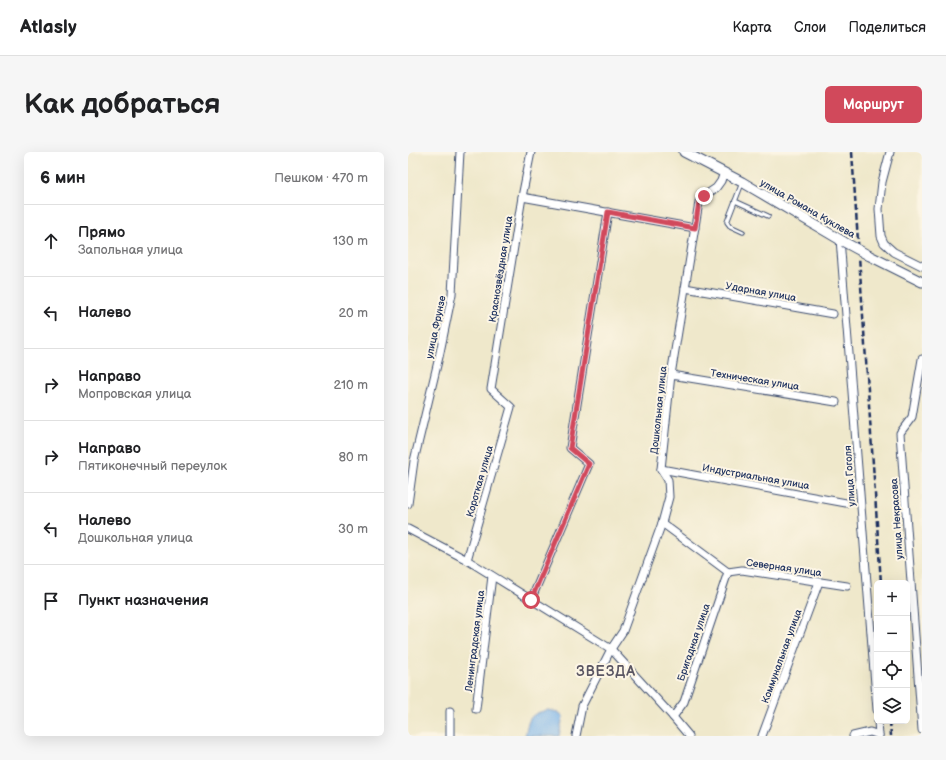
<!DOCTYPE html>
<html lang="ru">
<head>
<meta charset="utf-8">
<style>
	body { margin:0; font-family:"Balsamiq Sans",sans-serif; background:#f6f6f6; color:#202124 }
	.controls { position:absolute; right:12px; bottom:12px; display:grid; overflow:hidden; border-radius:6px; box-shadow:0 4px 16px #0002 }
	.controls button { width:36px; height:36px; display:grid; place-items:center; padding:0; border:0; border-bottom:1px solid #e0e0e0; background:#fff; color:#202124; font:20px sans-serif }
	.stop { position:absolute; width:12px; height:12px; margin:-9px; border:3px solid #d1495b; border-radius:50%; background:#fff }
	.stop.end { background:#d1495b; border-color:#fff; box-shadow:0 1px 4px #0008 }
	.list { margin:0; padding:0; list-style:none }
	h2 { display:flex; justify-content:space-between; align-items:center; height:52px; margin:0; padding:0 16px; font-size:17px }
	h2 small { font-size:13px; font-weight:400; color:#757577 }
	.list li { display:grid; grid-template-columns:26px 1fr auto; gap:12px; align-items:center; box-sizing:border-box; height:72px; padding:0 16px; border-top:1px solid #e0e0e0 }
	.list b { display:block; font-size:15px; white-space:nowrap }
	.list p { margin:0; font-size:13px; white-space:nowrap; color:#757577 }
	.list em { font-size:13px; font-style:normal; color:#757577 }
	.icon { flex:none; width:22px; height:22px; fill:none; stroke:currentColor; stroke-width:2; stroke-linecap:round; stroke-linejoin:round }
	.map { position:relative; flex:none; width:514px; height:584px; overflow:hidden; border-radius:6px }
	header { display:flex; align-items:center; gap:24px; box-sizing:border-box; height:56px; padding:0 20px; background:#fff; border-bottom:1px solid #e0e0e0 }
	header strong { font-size:19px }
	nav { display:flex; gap:22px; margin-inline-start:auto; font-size:14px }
	.intro { display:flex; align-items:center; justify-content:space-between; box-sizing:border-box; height:96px; padding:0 24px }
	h1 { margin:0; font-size:28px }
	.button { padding:10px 18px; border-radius:6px; background:#d1495b; color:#fff; font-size:14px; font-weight:700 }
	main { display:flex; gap:24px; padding:0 24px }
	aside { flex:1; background:#fff; border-radius:6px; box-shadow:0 4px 16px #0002 }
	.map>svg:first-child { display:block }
	.water { fill:#79b3ea; stroke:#4a71a4 }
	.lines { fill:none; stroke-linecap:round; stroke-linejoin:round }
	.service-casing { stroke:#3b4b6e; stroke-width:5.5 }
	.minor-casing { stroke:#3b4b6e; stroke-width:9 }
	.tertiary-casing { stroke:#3b4b6e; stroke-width:11 }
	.service { stroke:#fff; stroke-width:3.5 }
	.minor { stroke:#fff; stroke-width:7 }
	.tertiary { stroke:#fff; stroke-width:9 }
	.rail { stroke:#1b2f5e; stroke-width:2.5; stroke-dasharray:6 3; stroke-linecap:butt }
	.tertiary-bridge-casing { stroke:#3b4b6e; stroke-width:11; stroke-linecap:butt }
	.tertiary-bridge { stroke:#fff; stroke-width:9 }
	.route { stroke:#d1495b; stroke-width:5 }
	.labels { text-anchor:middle; stroke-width:4; stroke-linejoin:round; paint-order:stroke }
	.street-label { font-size:10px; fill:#1b2f5e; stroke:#fcf5e5 }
	.district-label { font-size:14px; font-weight:bold; letter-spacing:1px; fill:#5a5663; stroke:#fcf5e5 }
</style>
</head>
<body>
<header>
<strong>Atlasly</strong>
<nav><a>Карта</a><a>Слои</a><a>Поделиться</a></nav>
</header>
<div class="intro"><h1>Как добраться</h1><a class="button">Маршрут</a></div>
<main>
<aside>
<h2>6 мин<small>Пешком · 470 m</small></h2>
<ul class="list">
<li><svg class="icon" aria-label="ahead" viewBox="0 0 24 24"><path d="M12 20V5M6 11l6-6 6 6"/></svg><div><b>Прямо</b><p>Запольная улица</p></div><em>130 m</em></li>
<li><svg class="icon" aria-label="left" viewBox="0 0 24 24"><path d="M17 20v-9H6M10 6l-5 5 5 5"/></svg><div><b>Налево</b></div><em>20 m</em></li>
<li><svg class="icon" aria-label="right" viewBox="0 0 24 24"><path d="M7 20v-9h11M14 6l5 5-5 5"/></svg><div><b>Направо</b><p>Мопровская улица</p></div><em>210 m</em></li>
<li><svg class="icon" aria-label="right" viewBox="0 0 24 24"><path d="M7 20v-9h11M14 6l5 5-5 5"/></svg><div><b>Направо</b><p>Пятиконечный переулок</p></div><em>80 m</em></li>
<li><svg class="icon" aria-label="left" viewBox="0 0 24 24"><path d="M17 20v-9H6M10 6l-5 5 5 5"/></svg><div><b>Налево</b><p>Дошкольная улица</p></div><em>30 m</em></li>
<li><svg class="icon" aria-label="arrive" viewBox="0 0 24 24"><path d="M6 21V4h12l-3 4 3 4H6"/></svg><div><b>Пункт назначения</b></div></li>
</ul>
</aside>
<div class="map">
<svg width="514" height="584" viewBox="0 0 514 584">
	<rect width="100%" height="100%" fill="#fcf5e5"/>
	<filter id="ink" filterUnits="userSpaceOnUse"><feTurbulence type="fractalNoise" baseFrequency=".025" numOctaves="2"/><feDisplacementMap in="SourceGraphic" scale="8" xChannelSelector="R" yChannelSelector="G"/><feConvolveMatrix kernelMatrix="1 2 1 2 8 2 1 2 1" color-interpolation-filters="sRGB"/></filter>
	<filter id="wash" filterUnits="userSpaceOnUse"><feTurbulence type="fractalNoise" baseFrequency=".012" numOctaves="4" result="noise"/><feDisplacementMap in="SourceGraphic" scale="16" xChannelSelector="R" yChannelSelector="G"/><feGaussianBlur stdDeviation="0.9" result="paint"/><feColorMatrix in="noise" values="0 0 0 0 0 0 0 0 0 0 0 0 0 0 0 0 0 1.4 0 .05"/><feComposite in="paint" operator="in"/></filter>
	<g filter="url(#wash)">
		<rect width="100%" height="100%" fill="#efe8cb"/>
		<path class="water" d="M140,558L150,560L155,564L151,584H117C121,566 121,562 140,558Z"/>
	</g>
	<g filter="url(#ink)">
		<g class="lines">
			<g class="service-casing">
				<g id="service">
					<polyline points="334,31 319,70 322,74 335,80"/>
					<polyline points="327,49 360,64"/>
				</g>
			</g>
			<g class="minor-casing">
				<g id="minor">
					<polyline points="482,0 474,30 471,57 473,84 476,91 486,100 514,114"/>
					<polyline points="114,45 287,76"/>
					<polyline points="432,87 469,558"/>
					<polyline points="277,136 425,162"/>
					<polyline points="514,207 504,265 492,281 514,578"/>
					<polyline points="263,223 428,250"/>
					<polyline points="253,317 438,351"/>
					<polyline points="0,352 6,309 31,205 44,142 52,0"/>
					<polyline points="254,371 320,420 334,418 439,434"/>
					<polyline points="0,377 59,408 203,497 265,565 281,584"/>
					<polyline points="59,408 103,255 83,237 114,45 123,0"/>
					<polyline points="123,448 181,312 162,296 200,60"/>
					<polyline points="68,557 84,424"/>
					<polyline points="42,559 42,584"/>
					<polyline points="265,565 276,550 320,420"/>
					<polyline points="470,569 471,584"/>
					<polyline points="168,584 174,554 203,497 215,479 254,371 261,345 260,328 253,317 263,223 291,50 296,44 308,36 313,29 316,20"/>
					<polyline points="354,584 411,430"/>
					<polyline points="445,584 462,580 471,583"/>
				</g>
			</g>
			<g class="tertiary-casing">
				<g id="tertiary">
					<polyline points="276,0 334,30 436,90"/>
					<polyline points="460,103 514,130"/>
				</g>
			</g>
			<use href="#service" class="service"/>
			<use href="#minor" class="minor"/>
			<use href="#tertiary" class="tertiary"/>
			<g class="rail">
				<polyline points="444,0 473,431"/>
				<polyline points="482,569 483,584"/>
			</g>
			<g class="tertiary-bridge-casing">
				<polyline id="tertiary-bridge" points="436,90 460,103"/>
			</g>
			<use href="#tertiary-bridge" class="tertiary-bridge"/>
		</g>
	</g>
	<g class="lines" filter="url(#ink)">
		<polyline class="route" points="123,448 181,312 162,296 200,60 287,76 291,50 296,44"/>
	</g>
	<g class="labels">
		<g class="street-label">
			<text transform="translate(400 56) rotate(30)" y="4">улица Романа Куклева</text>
			<text transform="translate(92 117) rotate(-81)" y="4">Краснозвёздная улица</text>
			<text transform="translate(353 139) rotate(10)" y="4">Ударная улица</text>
			<text transform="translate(27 175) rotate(-78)" y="4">улица Фрунзе</text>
			<text transform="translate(347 227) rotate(9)" y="4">Техническая улица</text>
			<text transform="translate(250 258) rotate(-84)" y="4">Дошкольная улица</text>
			<text transform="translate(348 324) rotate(10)" y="4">Индустриальная улица</text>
			<text transform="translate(441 324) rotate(-94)" y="4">улица Гоголя</text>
			<text transform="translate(71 329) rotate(-74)" y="4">Короткая улица</text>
			<text transform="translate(488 367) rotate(-94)" y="4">улица Некрасова</text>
			<text transform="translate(376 415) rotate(8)" y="4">Северная улица</text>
			<text transform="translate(66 489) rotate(-83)" y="4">Ленинградская улица</text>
			<text transform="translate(285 490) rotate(-71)" y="4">Бригадная улица</text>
			<text transform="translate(373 504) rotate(-70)" y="4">Коммунальная улица</text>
		</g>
		<g class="district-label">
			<text x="198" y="524">ЗВЕЗДА</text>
		</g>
	</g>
</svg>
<div class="controls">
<button>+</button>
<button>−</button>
<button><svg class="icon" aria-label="locate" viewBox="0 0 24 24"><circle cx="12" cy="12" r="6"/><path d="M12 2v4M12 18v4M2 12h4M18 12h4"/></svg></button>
<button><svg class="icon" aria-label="layers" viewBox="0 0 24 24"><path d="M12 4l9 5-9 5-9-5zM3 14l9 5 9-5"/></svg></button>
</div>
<div class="stop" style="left:123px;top:448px"></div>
<div class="stop end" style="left:296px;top:44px"></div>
</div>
</main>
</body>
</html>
